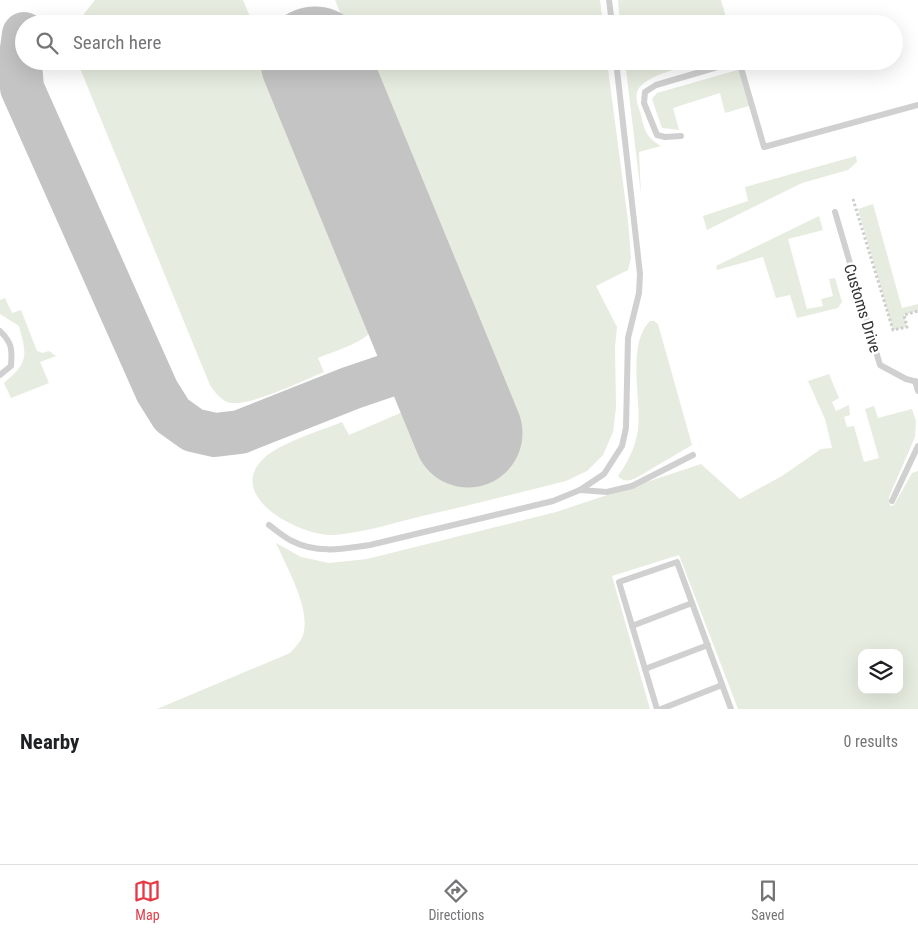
<!DOCTYPE html>
<html lang="en">
<head>
<meta charset="utf-8">
<style>
	body { margin:0; font-family:"Roboto Condensed",sans-serif; background:#f6f6f6; color:#202124 }
	.controls { position:absolute; right:15px; bottom:15px; display:grid; overflow:hidden; border-radius:10px; box-shadow:0 5px 20px #0002 }
	.controls button { width:45px; height:45px; display:grid; place-items:center; padding:0; border:0; border-bottom:1px solid #e0e0e0; background:#fff; color:#202124; font:25px sans-serif }
	.list { margin:0; padding:0; list-style:none }
	h2 { display:flex; justify-content:space-between; align-items:center; height:65px; margin:0; padding:0 20px; font-size:21px }
	h2 small { font-size:16px; font-weight:400; color:#757577 }
	.icon { flex:none; width:28px; height:28px; fill:none; stroke:currentColor; stroke-width:2; stroke-linecap:round; stroke-linejoin:round }
	.map { position:relative; flex:none; width:918px; height:709px; overflow:hidden }
	.search { position:absolute; background:#fff; box-shadow:0 5px 20px #0002; left:15px; right:15px; top:15px; height:55px; display:flex; align-items:center; gap:12px; box-sizing:border-box; padding:0 18px; border-radius:28px; color:#757577; font-size:19px }
	.sheet { height:155px; background:#fff }
	nav { display:flex; justify-content:space-around; align-items:center; box-sizing:border-box; height:70px; border-top:1px solid #e0e0e0; background:#fff; font-size:14px; color:#757577 }
	nav a { display:grid; justify-items:center; gap:2px }
	nav .on { color:#e63946 }
	.map>svg:first-child { display:block }
	.green { fill:#e6ecdf; fill-rule:evenodd }
	.lines { fill:none; stroke-linecap:round; stroke-linejoin:round }
	.taxiway { stroke:#c4c4c4; stroke-width:44 }
	.runway { stroke:#c4c4c4; stroke-width:109 }
	.path { stroke:#cdcdcd; stroke-width:3; stroke-dasharray:2.5 2.5; stroke-linecap:butt }
	.service { stroke:#d0d0d0; stroke-width:6 }
	.labels { text-anchor:middle; stroke-width:5; stroke-linejoin:round; paint-order:stroke }
	.street-label { font-size:16px; fill:#333; stroke:#fff }
</style>
</head>
<body>
<div class="map">
<svg width="918" height="709" viewBox="0 0 918 709">
	<rect width="100%" height="100%" fill="#fff"/>
	<g class="green">
		<polygon points="95,0 243,0 253,24 80,24 84,14"/>
		<polygon points="335,0 600,0 603,24 345,24"/>
		<polygon points="618,0 721,0 728,24 620,24"/>
		<path d="M77,61H268L370,304C372,312 375,323 371,331C365,342 330,353 318,358L324,372C304,380 246,409 227,402C219,398 215,392 210,385Z"/>
		<path d="M360,61H607L628,221L631,258L628,270L596,286L617,327L615,347L616,408L613,432L603,455L587,471L566,481C517,493 468,506 418,517C390,524 362,533 333,535C300,536 225,497 263,459C279,443 320,431 342,422L349,435L412,408L429,450L507,416Z"/>
		<path d="M625,61H706C688,67 643,74 637,92C635,100 639,108 641,115C644,130 647,138 661,146L639,152L641,195Z"/>
		<polygon points="741,69 752,105 725,113 720,93 673,108 679,130 662,128 653,102 652,99 657,93"/>
		<polygon points="856,156 857,162 848,170 802,183 707,230 703,216 748,201 745,187"/>
		<polygon points="873,204 902,308 918,304 918,311 904,315 907,327 893,330 858,209"/>
		<polygon points="819,216 823,230 788,239 807,309 823,306 821,299 833,296 829,279 835,278 842,302 838,308 797,318 790,295 776,298 763,257 717,270 716,266"/>
		<path d="M5,298L12,313L21,310L37,351L43,353L49,351L56,356L40,362L49,383L11,398L4,383C29,362 27,356 19,326L0,314V300Z"/>
		<path d="M650,321H654L658,324L692,445L636,478C629,481 624,482 618,476C628,462 635,448 638,430C642,399 626,345 650,321Z"/>
		<path d="M829,374L839,398L832,402L836,411L849,405L850,415L844,417L847,427L854,426L864,462L879,458L865,409L874,406L878,418L912,409L916,421L915,437L889,497L890,506L894,505L912,473L918,471V709H738L679,555L612,576L650,709H157L290,653C296,646 303,640 304,631C309,605 286,566 276,543L301,557L329,563L367,559L556,512L701,464L740,499L782,476L821,449L832,448L825,419L808,381ZM862,653H899V690H862Z"/>
	</g>
	<g class="lines">
		<polyline class="taxiway" points="24,34 20,63 22,88 157,391 172,415 193,430 215,435 240,432 351,388 398,372 411,357 419,337 416,313 405,280"/>
		<polyline class="runway" points="315,61 468,433"/>
		<polyline class="path" points="853,199 893,330 907,327 904,315 918,311"/>
		<g class="service">
			<polyline points="609,0 612,24"/>
			<polyline points="739,61 764,147 918,105"/>
			<polyline points="681,136 665,137 657,135 644,103 645,92 656,85 738,61"/>
			<polyline points="835,212 880,365 906,379 918,382"/>
			<path d="M0,331C13,344 12,350 11,366L0,375"/>
			<polyline points="915,381 918,391"/>
			<polyline points="580,490 607,492 632,486 693,455"/>
			<polyline points="892,501 918,446"/>
			<path d="M269,525C276,530 284,537 292,541C317,554 343,549 370,545L553,501L580,490L604,474L622,446L626,428L628,338L639,293L640,274L616,61"/>
			<polyline points="632,626 692,603"/>
			<polyline points="645,669 708,645"/>
			<polyline points="657,709 619,582 677,562 731,709"/>
			<polyline points="661,709 722,685"/>
		</g>
	</g>
	<g class="labels">
		<g class="street-label">
			<text transform="translate(863 308) rotate(73)" y="6">Customs Drive</text>
		</g>
	</g>
</svg>
<div class="controls">
<button><svg class="icon" aria-label="layers" viewBox="0 0 24 24"><path d="M12 4l9 5-9 5-9-5zM3 14l9 5 9-5"/></svg></button>
</div>
<div class="search"><svg class="icon" aria-label="search" viewBox="0 0 24 24"><circle cx="10" cy="10" r="6"/><path d="M15 15l6 6"/></svg>Search here</div>
</div>
<section class="sheet">
<h2>Nearby<small>0 results</small></h2>
<ul class="list">
</ul>
</section>
<nav>
<a class="on"><svg class="icon" aria-label="map" viewBox="0 0 24 24"><path d="M3 6l6-2 6 2 6-2v14l-6 2-6-2-6 2zM9 4v14M15 6v14"/></svg>Map</a>
<a><svg class="icon" aria-label="directions" viewBox="0 0 24 24"><path d="M12 3l9 9-9 9-9-9zM9 14v-3h6M13 9l2 2-2 2"/></svg>Directions</a>
<a><svg class="icon" aria-label="saved" viewBox="0 0 24 24"><path d="M7 4h10v16l-5-4-5 4z"/></svg>Saved</a>
</nav>
</body>
</html>
